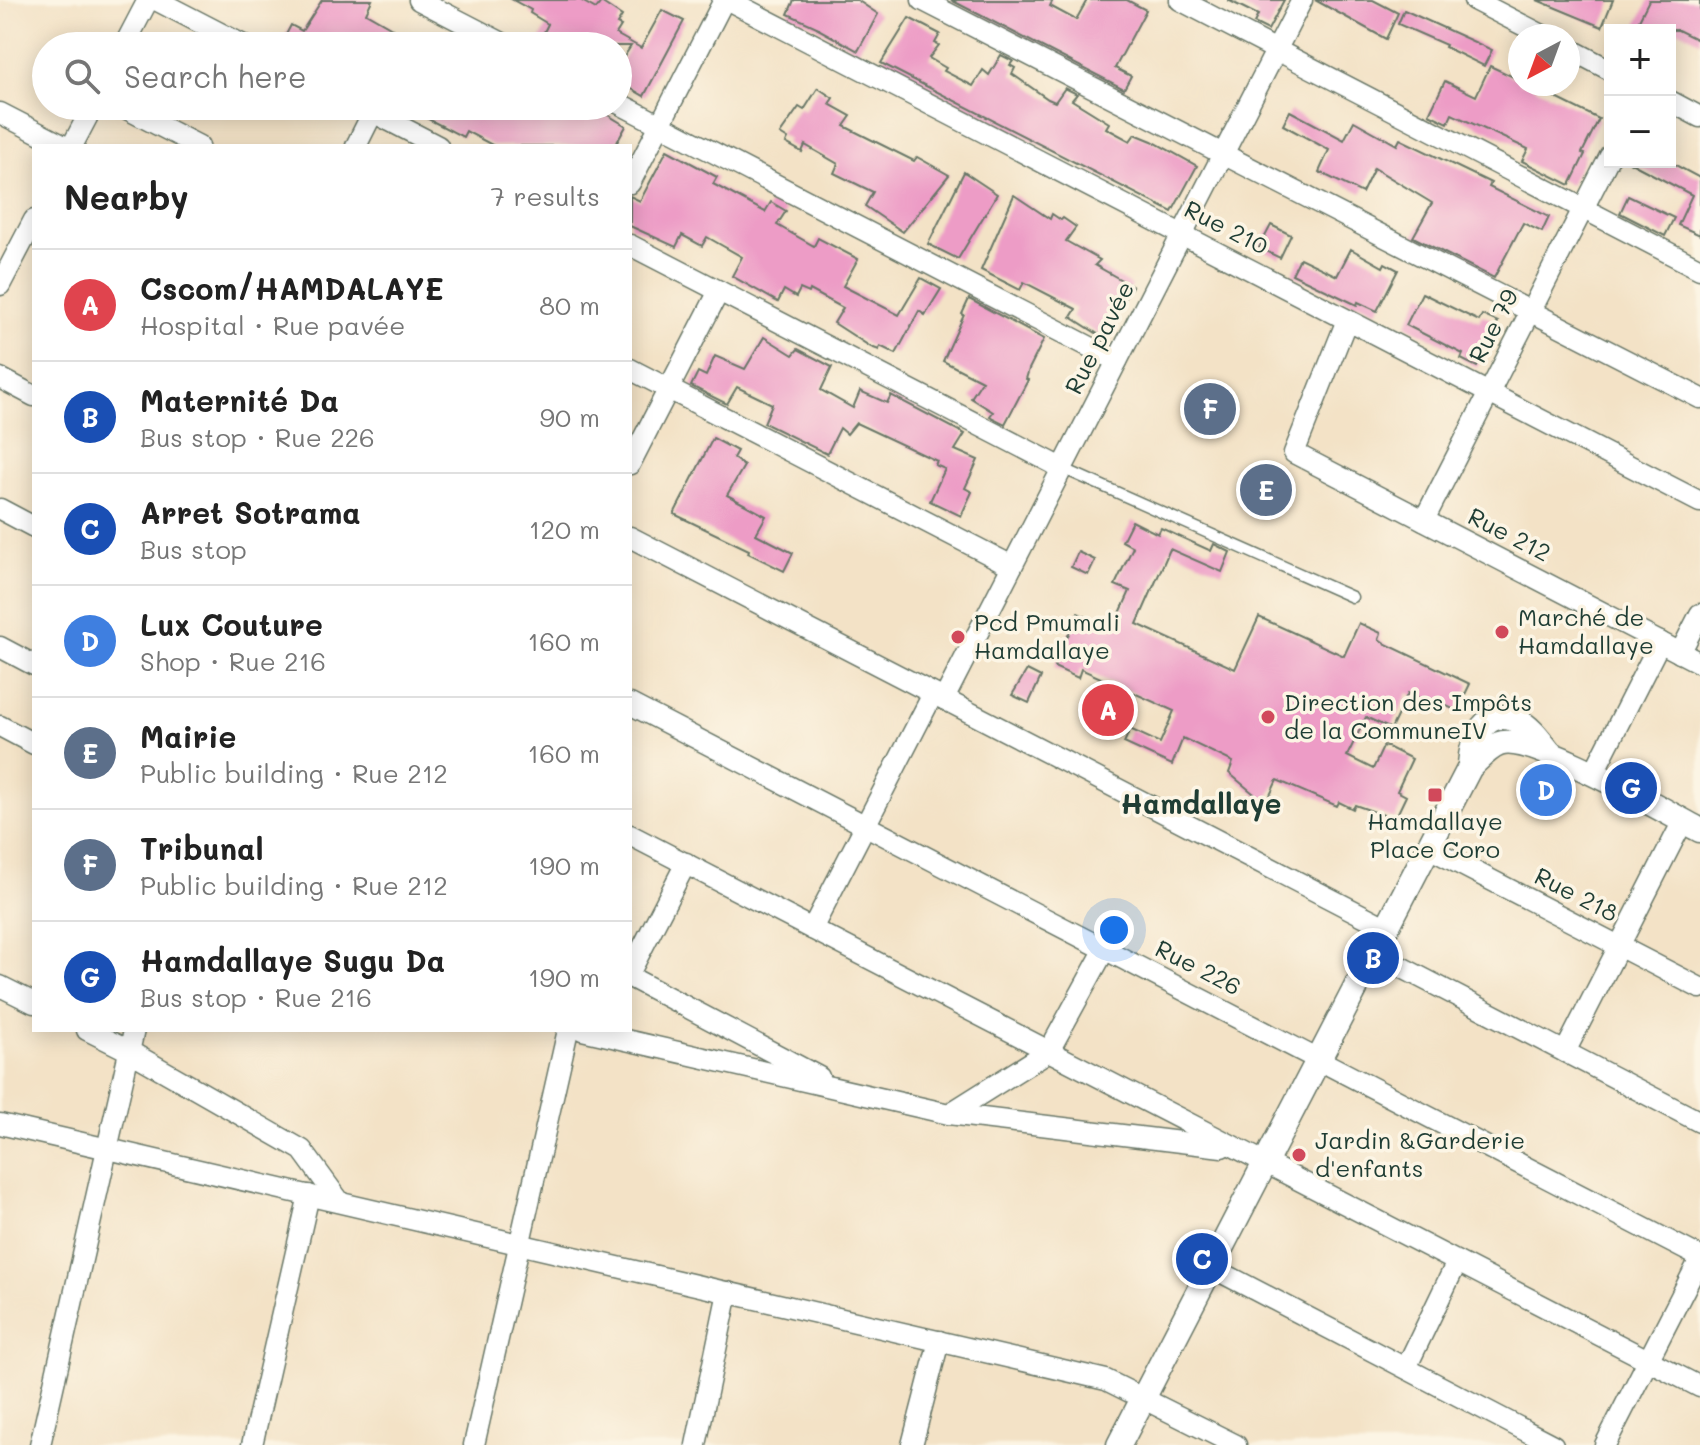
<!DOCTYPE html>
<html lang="en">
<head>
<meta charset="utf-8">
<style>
	body { margin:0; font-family:Mali,sans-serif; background:#f2f2f2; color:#222 }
	.controls { position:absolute; right:24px; top:24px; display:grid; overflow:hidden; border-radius:0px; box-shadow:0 4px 20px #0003 }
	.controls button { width:72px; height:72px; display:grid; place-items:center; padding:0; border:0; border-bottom:2px solid #e0e0e0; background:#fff; color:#222; font:40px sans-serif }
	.compass { position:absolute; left:1508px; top:24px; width:72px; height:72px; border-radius:50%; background:#fff; box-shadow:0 4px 20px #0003; rotate:221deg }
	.you { position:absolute; left:1114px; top:930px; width:28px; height:28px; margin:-20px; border:6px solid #fff; border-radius:50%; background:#1a73e8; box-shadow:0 0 0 12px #1a73e833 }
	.badge { display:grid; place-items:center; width:52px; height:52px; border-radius:50%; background:#d1495b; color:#fff; font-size:26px; font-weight:700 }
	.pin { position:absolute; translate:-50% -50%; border:4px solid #fff; box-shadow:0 2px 8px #0006 }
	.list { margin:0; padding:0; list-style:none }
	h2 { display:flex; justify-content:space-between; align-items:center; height:104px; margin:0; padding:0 32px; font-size:34px }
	h2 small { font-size:26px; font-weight:400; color:#767676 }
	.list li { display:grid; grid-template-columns:52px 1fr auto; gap:24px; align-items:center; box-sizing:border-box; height:112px; padding:0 32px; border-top:2px solid #e0e0e0 }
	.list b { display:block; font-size:30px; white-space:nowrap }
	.list p { margin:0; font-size:26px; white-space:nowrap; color:#767676 }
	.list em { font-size:26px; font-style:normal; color:#767676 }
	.icon { flex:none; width:44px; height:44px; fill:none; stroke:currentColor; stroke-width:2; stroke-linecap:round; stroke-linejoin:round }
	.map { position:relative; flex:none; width:1700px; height:1445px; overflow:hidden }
	.search { position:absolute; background:#fff; box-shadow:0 4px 20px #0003; left:32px; top:32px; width:600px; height:88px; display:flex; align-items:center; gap:20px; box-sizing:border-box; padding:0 28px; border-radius:44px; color:#767676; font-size:30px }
	.panel { position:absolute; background:#fff; box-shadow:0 4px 20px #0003; left:32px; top:144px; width:600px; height:888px; border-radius:0px }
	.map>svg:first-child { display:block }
	.building { fill:#ed9cc6 }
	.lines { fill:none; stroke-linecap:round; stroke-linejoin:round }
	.service-casing { stroke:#697767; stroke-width:13 }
	.minor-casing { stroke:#697767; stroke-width:23 }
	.tertiary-casing { stroke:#697767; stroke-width:27 }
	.service { stroke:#fff; stroke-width:10 }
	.minor { stroke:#fff; stroke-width:20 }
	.tertiary { stroke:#fff; stroke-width:24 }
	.poi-dot { fill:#d1495b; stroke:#fcf5e5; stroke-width:3 }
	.labels { text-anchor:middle; stroke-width:7; stroke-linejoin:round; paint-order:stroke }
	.street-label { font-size:24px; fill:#1f3d34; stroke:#fcf5e5 }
	.poi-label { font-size:24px; fill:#1f3d34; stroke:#fcf5e5; text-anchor:start }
	.quarter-label { font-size:28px; font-weight:bold; fill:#1f3d34; stroke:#fcf5e5 }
</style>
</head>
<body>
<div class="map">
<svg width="1700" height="1445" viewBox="0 0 1700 1445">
	<rect width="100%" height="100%" fill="#fcf5e5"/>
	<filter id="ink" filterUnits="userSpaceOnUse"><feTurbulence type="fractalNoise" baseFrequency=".0125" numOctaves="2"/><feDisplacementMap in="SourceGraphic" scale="16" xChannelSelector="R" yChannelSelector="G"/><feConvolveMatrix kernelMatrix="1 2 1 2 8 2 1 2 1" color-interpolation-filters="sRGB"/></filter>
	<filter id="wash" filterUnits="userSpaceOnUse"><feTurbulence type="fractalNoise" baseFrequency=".006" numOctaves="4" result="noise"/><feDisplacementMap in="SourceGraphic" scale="32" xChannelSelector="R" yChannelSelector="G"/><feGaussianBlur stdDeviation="1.8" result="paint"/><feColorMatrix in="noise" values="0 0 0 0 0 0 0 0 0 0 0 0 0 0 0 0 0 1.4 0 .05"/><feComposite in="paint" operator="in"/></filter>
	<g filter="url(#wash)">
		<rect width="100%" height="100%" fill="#f3e2c6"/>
		<g id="blocks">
			<g class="building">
				<polygon points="322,0 372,0 366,13 392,28 381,46 280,46 291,25 302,31"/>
				<polygon points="513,0 580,0 596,9 601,2 622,16 617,24 621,26 616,34 641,48 662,10 684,21 644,96 618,81 618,66 631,46 551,46 540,40 548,24 530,13 531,10"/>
				<polygon points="794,0 857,0 878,14 858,51 818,29 819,28 788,14"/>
				<polygon points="951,0 1053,0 1050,6 1076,20 1087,0 1127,0 1146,10 1115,68 1131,76 1124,89"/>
				<polygon points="1228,0 1284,0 1268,30 1254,23 1258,15"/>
				<polygon points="1315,0 1373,0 1398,13 1386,39"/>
				<polygon points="1537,0 1613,0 1602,27"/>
				<polygon points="1649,0 1700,0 1700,41 1678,30 1634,30"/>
				<polygon points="1404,10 1492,50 1484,66 1445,47 1446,45 1398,24"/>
				<polygon points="909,18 940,34 935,43 939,45 929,58 946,68 944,71 973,86 983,70 989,75 1001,55 1013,61 1010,65 1015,68 1012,74 1048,99 1055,102 1065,88 1077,94 1072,100 1109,123 1106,128 1130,141 1135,134 1152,141 1197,166 1172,212 881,63"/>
				<polygon points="1490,66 1520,80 1520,84 1528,84 1599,119 1582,153 1585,154 1570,185 1522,161 1528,149 1452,114 1448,123 1429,114 1445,81 1476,96"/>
				<polygon points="818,88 833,98 829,104 851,116 844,126 914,161 917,157 949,175 903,232 865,206 873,192 834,173 838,164 805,145 802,152 786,143 788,139 780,134 799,107 804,110"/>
				<polygon points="403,106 497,106 517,117 524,106 593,106 626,126 615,146 494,146 466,131 463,137"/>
				<polygon points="1290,111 1344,140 1354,121 1397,145 1400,139 1491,183 1489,187 1549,217 1542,232 1523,223 1494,278 1413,237 1432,203 1374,168 1362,193 1319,172 1329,150 1283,125"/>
				<polygon points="667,150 717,177 713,184 765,212 771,202 786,211 777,225 814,246 818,238 858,259 843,286 899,315 921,278 941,289 925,315 919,311 896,354 880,346 879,350 871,347 834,323 843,308 810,290 809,293 800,289 796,297 784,290 778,302 732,276 742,257 707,237 702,246 682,235 676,247 630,226 630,196 640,201"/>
				<polygon points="1629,162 1670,162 1700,178 1700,235 1678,225 1692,195"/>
				<polygon points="964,172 997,194 958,259 928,244"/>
				<polygon points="1014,195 1050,219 1052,214 1061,220 1063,218 1076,227 1066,241 1100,260 1095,265 1132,286 1101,336 1071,317 1076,309 1024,282 1020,290 981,270"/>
				<polygon points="1628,196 1674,218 1665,236 1620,213"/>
				<polygon points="1271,225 1291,235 1280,258 1259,248"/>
				<polygon points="1351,249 1383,267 1385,263 1398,270 1377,311 1358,302 1357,305 1292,274 1300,258 1337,276"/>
				<polygon points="1422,293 1479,321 1482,315 1498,322 1477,367 1461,359 1463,354 1406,325"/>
				<polygon points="969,299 1044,339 1029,369 1026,379 1028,380 1005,424 993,418 990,416 993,412 971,398 982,381 943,361 964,315 962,314"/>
				<polygon points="764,337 793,355 798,349 832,367 821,390 853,408 860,391 887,403 891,395 965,434 955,450 978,460 965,488 972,492 961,516 930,501 945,469 935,465 937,461 856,423 847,434 840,428 827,454 764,423 772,404 737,387 727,404 691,386 698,372 706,376 715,356 745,369"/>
				<polygon points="713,438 737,451 733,458 744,466 727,495 766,516 756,534 793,553 784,571 748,553 749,550 674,514"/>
				<polygon points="1132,521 1158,534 1161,528 1211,551 1214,544 1230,552 1222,572 1170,549 1137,624 1235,669 1259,617 1344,656 1359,623 1381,633 1379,639 1386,644 1470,684 1457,711 1432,699 1430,703 1408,693 1391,729 1366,717 1347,756 1373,769 1384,745 1412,759 1397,791 1406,796 1395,819 1355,805 1353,809 1339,802 1337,806 1277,780 1266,804 1229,773 1233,762 1183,738 1172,765 1124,743 1130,729 1160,743 1174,711 1081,669 1078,678 1054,667 1078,613 1113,629 1130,591 1115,585 1133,547 1122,541"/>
				<polygon points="1078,552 1095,560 1088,575 1071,567"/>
				<polygon points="1027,670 1041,677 1029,703 1012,695"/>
			</g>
		</g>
	</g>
	<g filter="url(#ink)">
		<use href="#blocks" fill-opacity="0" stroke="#697767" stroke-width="2"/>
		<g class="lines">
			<g class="service-casing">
				<polyline id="service" points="1062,468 1352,597"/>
			</g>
			<g class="minor-casing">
				<g id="minor">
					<polyline points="156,0 245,46"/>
					<polyline points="419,0 508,46"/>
					<polyline points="728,0 1700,502"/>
					<polyline points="922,0 1700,398"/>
					<polyline points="1180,0 1700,269"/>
					<polyline points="1474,0 1544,36"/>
					<polyline points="124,46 148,0"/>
					<polyline points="1568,48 1610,70"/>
					<polyline points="1670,101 1700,117"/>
					<polyline points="618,103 1117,361"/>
					<polyline points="121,106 199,146"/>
					<polyline points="361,106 438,146"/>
					<polyline points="0,113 64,146"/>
					<polyline points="72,146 93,106"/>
					<polyline points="356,146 373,112"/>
					<polyline points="630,183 724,0"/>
					<polyline points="630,245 1062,468"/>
					<polyline points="0,285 34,220"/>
					<polyline points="1347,320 1294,453 1700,663"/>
					<polyline points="630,369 1012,566"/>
					<polyline points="0,378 34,396"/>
					<polyline points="630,464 719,291"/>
					<polyline points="0,509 34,527"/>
					<polyline points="1424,520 1610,156"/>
					<polyline points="630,537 1387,928"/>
					<polyline points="0,647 34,665"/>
					<polyline points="1680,653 1700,614"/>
					<polyline points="944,699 1302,0"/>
					<polyline points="630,704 1700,1257"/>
					<polyline points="0,726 34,744"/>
					<polyline points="1593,774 1660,642"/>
					<polyline points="630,835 1700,1387"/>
					<polyline points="1429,848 1700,988"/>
					<polyline points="812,929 933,694"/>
					<polyline points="1374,953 1700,1122"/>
					<polyline points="630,972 686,863"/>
					<polyline points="630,977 819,1077"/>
					<polyline points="0,986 34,1003"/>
					<polyline points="87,1030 129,1051 302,1150 340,1202"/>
					<polyline points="582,1030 949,1114 1222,1147"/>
					<polyline points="1565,1052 1683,821"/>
					<polyline points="949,1114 1049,1051 1105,949"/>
					<polyline points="0,1124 1106,1380 1236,1445"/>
					<polyline points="1209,1266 1553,1445"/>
					<polyline points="1406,1368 1457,1262"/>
					<polyline points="40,1445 134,1030"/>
					<polyline points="252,1445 309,1195"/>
					<polyline points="474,1445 568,1030"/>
					<polyline points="696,1445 728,1292"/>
					<polyline points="912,1445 939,1341"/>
					<polyline points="1605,1445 1700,1259"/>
				</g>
			</g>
			<g class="tertiary-casing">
				<g id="tertiary">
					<path d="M1470,767C1471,740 1485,705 1518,721C1531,727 1541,742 1550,753"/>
					<path d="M1119,1445L1470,767C1478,760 1488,748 1499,744C1531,732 1665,812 1700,830"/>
				</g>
			</g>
			<use href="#service" class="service"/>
			<use href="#minor" class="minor"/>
			<use href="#tertiary" class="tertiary"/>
		</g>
	</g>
	<g class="poi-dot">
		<circle cx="1502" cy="632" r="8"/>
		<circle cx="958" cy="637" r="8"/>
		<circle cx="1268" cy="717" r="8"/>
		<rect x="1427" y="787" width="16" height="16" rx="4"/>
		<circle cx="1299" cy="1155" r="8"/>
	</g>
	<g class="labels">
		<g class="street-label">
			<text transform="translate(1226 228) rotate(27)" y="8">Rue 210</text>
			<text transform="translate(1494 326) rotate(-63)" y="8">Rue 79</text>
			<text transform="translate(1100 338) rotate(-63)" y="8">Rue pavée</text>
			<text transform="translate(1509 535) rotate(27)" y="8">Rue 212</text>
			<text transform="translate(1576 895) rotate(27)" y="8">Rue 218</text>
			<text transform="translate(1198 968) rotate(27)" y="8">Rue 226</text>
		</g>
		<g class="poi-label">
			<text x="1518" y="626">Marché de<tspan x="1518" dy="28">Hamdallaye</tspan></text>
			<text x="974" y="631">Pcd Pmumali<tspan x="974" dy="28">Hamdallaye</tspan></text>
			<text x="1284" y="711">Direction des Impôts<tspan x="1284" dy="28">de la CommuneIV</tspan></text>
			<text x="1435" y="830" text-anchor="middle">Hamdallaye<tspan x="1435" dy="28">Place Coro</tspan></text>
			<text x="1315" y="1149">Jardin &amp;Garderie<tspan x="1315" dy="28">d'enfants</tspan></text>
		</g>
		<g class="quarter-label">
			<text x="1201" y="814">Hamdallaye</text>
		</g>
	</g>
</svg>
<div class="controls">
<button>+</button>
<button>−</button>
</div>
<svg class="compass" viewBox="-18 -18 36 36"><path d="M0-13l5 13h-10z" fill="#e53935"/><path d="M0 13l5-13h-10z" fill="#767676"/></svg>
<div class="you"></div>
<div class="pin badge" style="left:1108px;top:710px;background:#e0444e">A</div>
<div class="pin badge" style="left:1373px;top:958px;background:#1a4fb4">B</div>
<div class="pin badge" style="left:1202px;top:1259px;background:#1a4fb4">C</div>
<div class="pin badge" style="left:1546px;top:790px;background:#3f7fe0">D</div>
<div class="pin badge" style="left:1266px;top:490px;background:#5c6f8a">E</div>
<div class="pin badge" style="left:1210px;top:409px;background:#5c6f8a">F</div>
<div class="pin badge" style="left:1631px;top:788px;background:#1a4fb4">G</div>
<div class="search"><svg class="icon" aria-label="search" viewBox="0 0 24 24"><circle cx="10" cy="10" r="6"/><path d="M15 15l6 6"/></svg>Search here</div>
<section class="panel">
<h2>Nearby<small>7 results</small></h2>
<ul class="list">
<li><span class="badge" style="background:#e0444e">A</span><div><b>Cscom/HAMDALAYE</b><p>Hospital · Rue pavée</p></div><em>80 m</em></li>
<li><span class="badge" style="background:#1a4fb4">B</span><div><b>Maternité Da</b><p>Bus stop · Rue 226</p></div><em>90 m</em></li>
<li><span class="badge" style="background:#1a4fb4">C</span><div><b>Arret Sotrama</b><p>Bus stop</p></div><em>120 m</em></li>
<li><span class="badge" style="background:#3f7fe0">D</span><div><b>Lux Couture</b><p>Shop · Rue 216</p></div><em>160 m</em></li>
<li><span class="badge" style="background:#5c6f8a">E</span><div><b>Mairie</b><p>Public building · Rue 212</p></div><em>160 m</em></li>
<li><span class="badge" style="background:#5c6f8a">F</span><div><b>Tribunal</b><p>Public building · Rue 212</p></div><em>190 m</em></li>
<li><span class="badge" style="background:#1a4fb4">G</span><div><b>Hamdallaye Sugu Da</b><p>Bus stop · Rue 216</p></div><em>190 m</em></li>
</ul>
</section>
</div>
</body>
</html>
